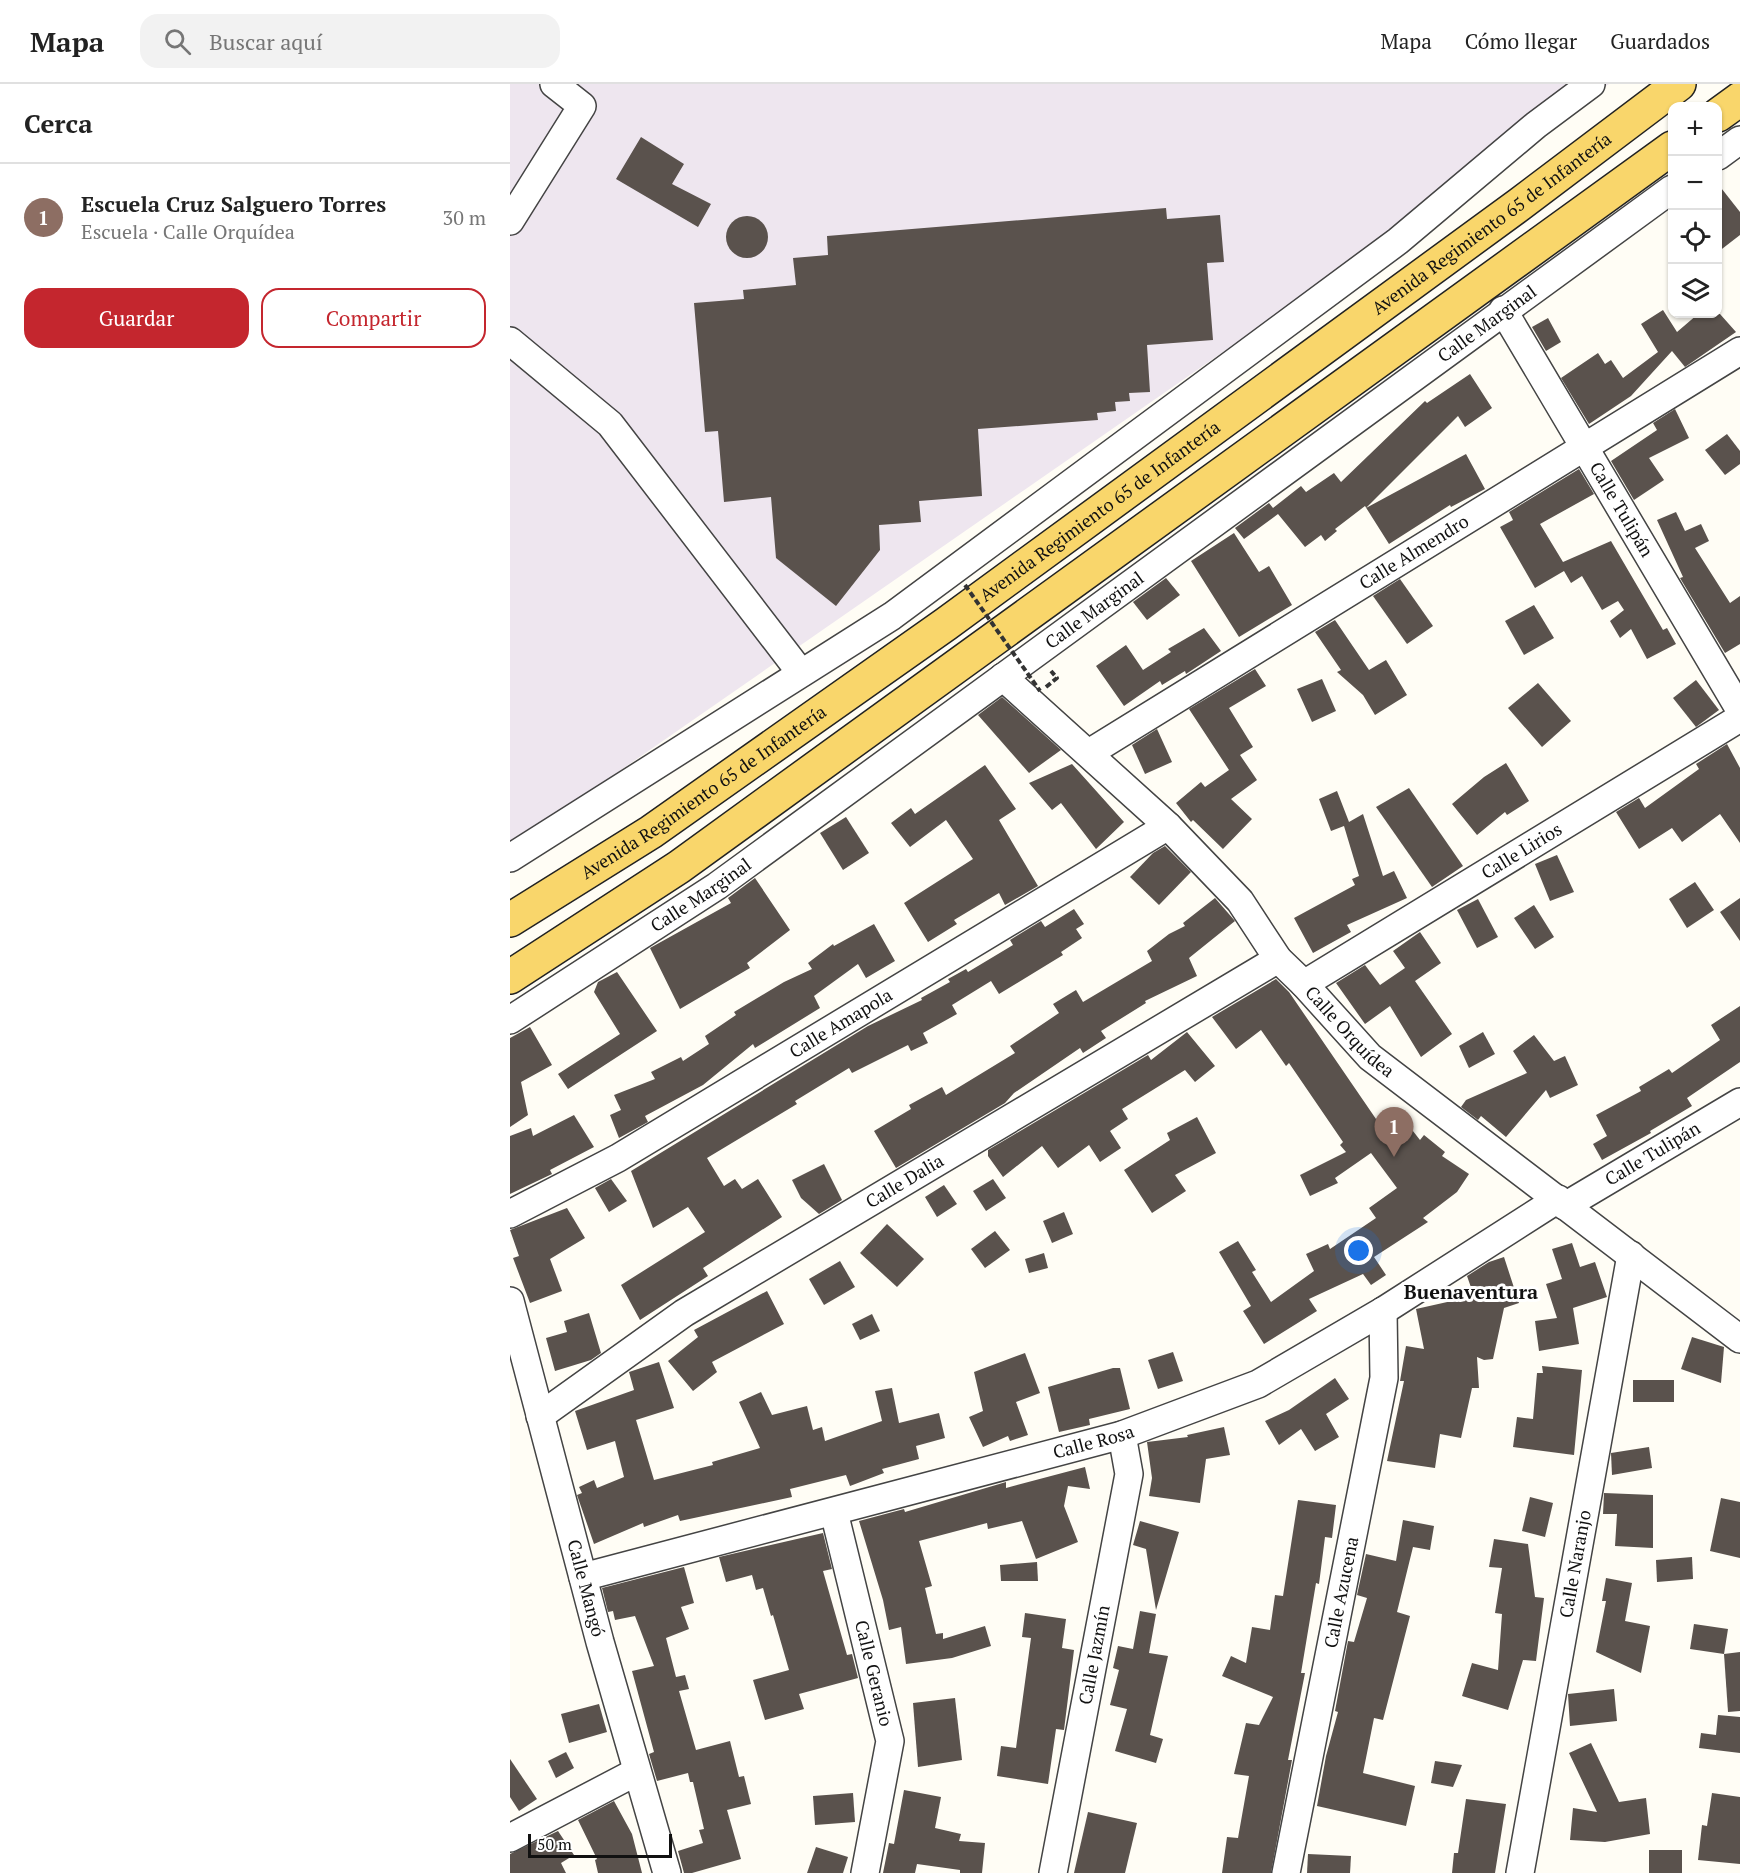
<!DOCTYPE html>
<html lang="es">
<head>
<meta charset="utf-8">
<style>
	body { margin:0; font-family:"PT Serif",serif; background:#f2f2f2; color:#222 }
	.controls { position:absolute; right:18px; top:18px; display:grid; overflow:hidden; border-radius:12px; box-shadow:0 2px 4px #0004 }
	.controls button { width:54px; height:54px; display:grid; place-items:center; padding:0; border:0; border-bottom:2px solid #e0e0e0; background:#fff; color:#222; font:30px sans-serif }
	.scale { position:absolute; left:18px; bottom:15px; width:144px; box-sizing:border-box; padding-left:6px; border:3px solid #111; border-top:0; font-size:16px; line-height:21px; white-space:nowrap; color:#111; -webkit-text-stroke:4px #fff; paint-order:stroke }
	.you { position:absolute; left:849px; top:1167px; width:21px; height:21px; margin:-15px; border:4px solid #fff; border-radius:50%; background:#1a73e8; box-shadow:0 0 0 9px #1a73e833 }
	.badge { display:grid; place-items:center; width:39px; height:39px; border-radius:50%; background:#c4262e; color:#fff; font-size:20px; font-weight:700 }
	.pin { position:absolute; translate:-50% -50px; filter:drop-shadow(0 2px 3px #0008) }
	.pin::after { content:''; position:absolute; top:32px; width:21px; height:18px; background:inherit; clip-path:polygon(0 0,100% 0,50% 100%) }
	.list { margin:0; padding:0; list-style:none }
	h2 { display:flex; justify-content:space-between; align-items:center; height:78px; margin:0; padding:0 24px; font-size:26px }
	h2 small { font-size:20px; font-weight:400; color:#767676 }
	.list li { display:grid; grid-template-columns:39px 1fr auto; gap:18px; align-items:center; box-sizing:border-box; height:108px; padding:0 24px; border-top:2px solid #e0e0e0 }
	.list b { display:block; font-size:22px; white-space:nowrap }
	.list p { margin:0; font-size:20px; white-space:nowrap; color:#767676 }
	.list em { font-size:20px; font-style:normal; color:#767676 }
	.actions { display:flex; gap:12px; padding:18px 24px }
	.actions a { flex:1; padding:14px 0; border:2px solid #c4262e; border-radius:18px; text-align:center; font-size:21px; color:#c4262e }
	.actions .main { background:#c4262e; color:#fff }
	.icon { flex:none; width:33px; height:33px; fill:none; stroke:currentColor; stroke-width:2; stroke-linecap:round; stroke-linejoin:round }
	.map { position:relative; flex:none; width:1230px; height:1789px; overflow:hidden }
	header { display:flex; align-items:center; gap:36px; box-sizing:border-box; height:84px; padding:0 30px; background:#fff; border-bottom:2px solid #e0e0e0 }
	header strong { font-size:28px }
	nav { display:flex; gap:33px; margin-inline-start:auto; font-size:21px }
	.search { width:420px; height:54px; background:#f2f2f2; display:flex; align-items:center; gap:15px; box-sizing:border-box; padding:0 21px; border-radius:18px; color:#767676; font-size:22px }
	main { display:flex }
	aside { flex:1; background:#fff }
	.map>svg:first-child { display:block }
	.industrial { fill:#eee6ef }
	.building { fill:#5a524d }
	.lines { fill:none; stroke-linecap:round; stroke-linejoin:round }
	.minor-casing { stroke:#444; stroke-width:30 }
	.major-casing { stroke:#222; stroke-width:36 }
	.path { stroke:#333; stroke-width:4; stroke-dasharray:6 3; stroke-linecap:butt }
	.minor { stroke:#fff; stroke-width:27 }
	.major { stroke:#f9d66b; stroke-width:33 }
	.path-bridge { stroke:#333; stroke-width:4; stroke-dasharray:6 3; stroke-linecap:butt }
	.labels { text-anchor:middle; stroke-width:6; stroke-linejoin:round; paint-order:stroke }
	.street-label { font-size:18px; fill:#111; stroke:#fff }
	.neighbourhood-label { font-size:20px; font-weight:bold; fill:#111; stroke:#fff }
</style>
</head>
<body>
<header>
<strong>Mapa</strong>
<div class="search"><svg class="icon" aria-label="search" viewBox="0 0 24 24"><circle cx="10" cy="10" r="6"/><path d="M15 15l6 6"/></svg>Buscar aquí</div>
<nav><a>Mapa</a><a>Cómo llegar</a><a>Guardados</a></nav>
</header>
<main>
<aside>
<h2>Cerca<small></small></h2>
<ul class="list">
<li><span class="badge" style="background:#8d6e63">1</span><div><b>Escuela Cruz Salguero Torres</b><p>Escuela · Calle Orquídea</p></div><em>30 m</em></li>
</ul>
<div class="actions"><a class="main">Guardar</a><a>Compartir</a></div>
</aside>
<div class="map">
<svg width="1230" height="1789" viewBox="0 0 1230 1789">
	<rect width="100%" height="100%" fill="#fffdf5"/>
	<polygon class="industrial" points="0,0 1099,0 0,763"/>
	<g class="building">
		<polygon points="131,53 174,80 162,100 201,120 188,143 106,95"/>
		<polygon points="1208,100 1230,128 1230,151 1208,168"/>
		<polygon points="656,124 657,135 710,131 714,178 697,179 703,256 637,261 640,308 619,309 620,317 605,318 606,327 587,329 588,336 468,345 472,412 409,417 411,438 369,441 370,466 326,522 266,474 261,413 214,418 208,347 195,348 184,219 234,215 233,206 286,201 283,174 318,171 317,152"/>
		<circle cx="237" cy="153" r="21"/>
		<polygon points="1153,226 1167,248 1188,230 1210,230 1226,248 1175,283 1162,267 1121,312 1079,340 1051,294 1088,269 1095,280 1101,276 1113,294 1148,268 1131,240"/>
		<polygon points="1038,234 1051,258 1036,267 1022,243"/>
		<polygon points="960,290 982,324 955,343 948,332 856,424 956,370 975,405 941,423 940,421 879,460 855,422 825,445 827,447 815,457 811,451 795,463 768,430 734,455 725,444 759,419 763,424 791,402 796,408 824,389 831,398 915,317 917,319"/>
		<polygon points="1165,325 1179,354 1139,374 1154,396 1124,416 1101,377 1147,346 1143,339"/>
		<polygon points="1217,350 1230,367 1230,380 1215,391 1195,366"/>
		<polygon points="1069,385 1084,410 1030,440 1053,478 1101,457 1153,546 1157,544 1166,560 1137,575 1121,545 1110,554 1100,537 1114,526 1108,517 1092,526 1072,492 1061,499 1054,487 1025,504 990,443 1003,436 999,428"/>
		<polygon points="1166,428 1175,447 1191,440 1199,457 1185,464 1220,519 1230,512 1230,560 1215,569 1170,494 1173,493 1147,436"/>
		<polygon points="724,449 749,488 759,482 782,521 729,553 681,477"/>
		<polygon points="656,494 670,511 637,536 623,518"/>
		<polygon points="890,495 923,542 897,560 863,512"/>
		<polygon points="1024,521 1044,554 1014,571 995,537"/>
		<polygon points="825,536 859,586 876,576 897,611 865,631 853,611 827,588 831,586 805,548"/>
		<polygon points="694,544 711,567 676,590 675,587 652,601 650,597 614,622 586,582 616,561 633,586 661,568 658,565"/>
		<polygon points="745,585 756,602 719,624 743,663 730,671 747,696 721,715 742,735 713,765 683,736 681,738 666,719 691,698 695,703 719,686 679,625"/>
		<polygon points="812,595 826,627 802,638 787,605"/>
		<polygon points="1186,596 1209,626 1186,643 1163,614"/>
		<polygon points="1028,599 1061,637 1032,663 998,624"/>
		<polygon points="492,613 551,666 519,689 468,631"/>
		<polygon points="647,645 662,678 635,690 622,661"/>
		<polygon points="1217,660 1230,684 1230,759 1210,730 1172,758 1162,744 1129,765 1106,728 1129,714 1135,724 1189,685 1186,680"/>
		<polygon points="996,679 1019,717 997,731 995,728 967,751 942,720 974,693"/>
		<polygon points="562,680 614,738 586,765 551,719 542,726 519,699"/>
		<polygon points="475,681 506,725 489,736 528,802 495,821 489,809 444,836 447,840 418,858 394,819 463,775 436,736 400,763 381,739 401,724 405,730"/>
		<polygon points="899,704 953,782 922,803 866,723"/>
		<polygon points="827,707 839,738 853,730 873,792 884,787 897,814 837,841 841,848 803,869 784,834 845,801 842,795 849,792 834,742 821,747 809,715"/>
		<polygon points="336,733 359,769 333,786 310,749"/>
		<polygon points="655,762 681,788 649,821 620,793 643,769"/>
		<polygon points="1047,771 1064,808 1040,817 1025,780"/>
		<polygon points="245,794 280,846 237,879 240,884 170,925 140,864 221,819 218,814"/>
		<polygon points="1185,798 1204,826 1177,844 1159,815"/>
		<polygon points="705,814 725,837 679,874 687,892 635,917 636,919 591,947 596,954 573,969 570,964 504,1009 495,1019 386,1084 364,1047 401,1025 399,1021 432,1003 436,1011 505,969 500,962 549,929 543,920 566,906 573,918 642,877 637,867 659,850 675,842 673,839"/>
		<polygon points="1230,814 1230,857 1210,828"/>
		<polygon points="968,815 988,853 967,864 947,826"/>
		<polygon points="1024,821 1044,853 1025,865 1004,834"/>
		<polygon points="564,825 574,840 566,845 572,854 551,868 553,871 489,910 481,897 442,921 447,930 413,949 418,959 401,967 398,961 342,989 339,984 285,1017 287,1020 197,1074 214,1102 225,1095 232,1105 248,1095 272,1133 193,1184 198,1192 130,1236 111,1201 195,1148 178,1123 143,1144 121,1087 358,942 412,916 411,914 440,898 438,895 456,885 458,888 503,861 500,856 531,837 535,843"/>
		<polygon points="364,840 385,877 356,894 348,880 304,912 310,924 245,964 243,960 193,1001 135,1032 138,1038 109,1054 100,1031 111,1026 104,1011 145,995 141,988 171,973 173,977 199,960 195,952 226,931 224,928 274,898 302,885 298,879 323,860 324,862"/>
		<polygon points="910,848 931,879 905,897 942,950 911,973 880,922 855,940 826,899 855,881 870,901 895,884 883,867"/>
		<polygon points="107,888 147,947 58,1005 48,990 110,950 84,908 88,898"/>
		<polygon points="766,895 779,908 866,1035 872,1031 882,1050 899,1042 910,1056 914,1051 935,1068 932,1072 959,1090 947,1108 913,1134 918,1138 864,1173 876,1191 861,1201 853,1190 799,1215 807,1227 754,1260 733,1227 741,1222 709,1168 728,1157 746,1186 742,1188 761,1218 804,1187 796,1170 818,1160 820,1165 866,1134 859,1124 887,1104 861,1069 825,1094 828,1099 800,1112 790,1091 836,1068 830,1061 833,1058 779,979 776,982 751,946 726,965 702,933"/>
		<polygon points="1230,922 1230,978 1177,1014 1182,1022 1140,1047 1141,1049 1092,1076 1083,1060 1097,1052 1086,1031 1131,1007 1129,1003 1159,985 1162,989 1210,956 1201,941"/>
		<polygon points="20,943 42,981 11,998 18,1031 0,1043 0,954"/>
		<polygon points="677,948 705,982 685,998 675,986 612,1025 618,1035 600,1047 611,1064 590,1078 579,1061 548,1084 532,1062 493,1093 478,1072 478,1066 638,971 641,976"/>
		<polygon points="973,948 985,970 959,984 949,962"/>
		<polygon points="1024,951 1044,977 1055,972 1068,1001 1040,1014 1036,1006 996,1053 971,1032 968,1036 951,1023 956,1016 1017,989 1003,967"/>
		<polygon points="64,1031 84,1063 40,1086 42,1090 0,1110 0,1052 21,1044 23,1052"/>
		<polygon points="687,1033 706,1069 665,1091 676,1107 642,1129 614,1086 660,1056 657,1049"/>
		<polygon points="314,1080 332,1116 309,1130 291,1114 282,1096"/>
		<polygon points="101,1095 117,1117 99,1128 85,1104"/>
		<polygon points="483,1095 496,1114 476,1127 463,1107"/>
		<polygon points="434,1101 447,1120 427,1133 415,1113"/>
		<polygon points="57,1124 75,1154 40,1175 52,1207 20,1219 3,1174 9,1172 0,1146"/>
		<polygon points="554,1128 563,1150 542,1159 533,1137"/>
		<polygon points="377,1140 414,1175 387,1203 350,1169"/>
		<polygon points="485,1147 500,1166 475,1184 461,1165"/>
		<polygon points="1062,1159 1070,1183 1085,1178 1097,1213 1063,1224 1069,1260 1029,1267 1025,1237 1047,1234 1036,1200 1052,1195 1042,1165"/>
		<polygon points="534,1169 538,1184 519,1189 515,1175"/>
		<polygon points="994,1173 1009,1219 994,1224 983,1275 974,1276 967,1273 969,1304 962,1304 951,1354 930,1350 925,1384 877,1377 894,1297 890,1297 896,1262 914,1265 906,1225 964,1212 957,1192 979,1178"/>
		<polygon points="330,1177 345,1203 314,1221 299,1195"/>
		<polygon points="257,1207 274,1240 202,1278 207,1288 183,1307 158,1277 188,1253 184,1246"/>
		<polygon points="79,1229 91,1269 81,1276 45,1287 36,1254 57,1248 54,1237"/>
		<polygon points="362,1230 370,1247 350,1256 342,1240"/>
		<polygon points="1182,1253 1214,1263 1211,1299 1171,1285"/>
		<polygon points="663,1268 673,1297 648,1305 638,1276"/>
		<polygon points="515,1269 530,1309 506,1318 518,1351 500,1357 498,1352 473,1363 459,1333 473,1327 464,1288"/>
		<polygon points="149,1278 164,1324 126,1336 144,1396 203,1381 202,1378 250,1364 229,1318 251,1308 262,1331 297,1322 303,1346 312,1343 315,1357 372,1337 365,1307 382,1304 389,1339 429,1329 435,1354 406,1362 409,1375 372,1385 374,1389 340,1402 336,1391 280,1405 282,1413 170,1437 168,1431 134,1443 133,1439 84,1460 67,1411 72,1409 69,1403 84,1396 87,1404 114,1393 105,1357 77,1366 65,1327 124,1306 119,1288"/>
		<polygon points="1032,1282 1072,1286 1064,1371 1003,1363 1007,1333 1023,1335 1027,1289 1033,1289"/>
		<polygon points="603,1284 610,1284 620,1325 579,1335 580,1341 549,1348 538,1303"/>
		<polygon points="825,1294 839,1315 816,1330 829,1353 805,1367 791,1345 769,1361 755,1337 779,1326"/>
		<rect x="1123" y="1296" width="41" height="22"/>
		<polygon points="714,1343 720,1371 696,1375 690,1419 639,1412 642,1394 637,1358 678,1353 677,1351"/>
		<polygon points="1139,1363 1142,1384 1102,1391 1101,1369"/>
		<polygon points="575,1383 580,1405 558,1402 554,1422 568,1458 526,1475 512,1437 478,1445 477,1439 409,1457 422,1502 415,1504 426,1550 433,1549 433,1555 475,1542 481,1562 442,1574 396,1580 391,1543 379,1546 373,1516 349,1437 394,1425 395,1428 496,1398 496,1404"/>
		<polygon points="1094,1409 1143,1411 1143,1464 1105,1462 1107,1430 1093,1430"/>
		<polygon points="1020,1413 1043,1419 1035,1453 1012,1447"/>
		<polygon points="1211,1414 1230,1418 1230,1474 1200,1467"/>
		<polygon points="788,1416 826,1421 822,1454 815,1453 809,1500 806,1499 791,1589 795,1589 778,1676 782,1676 761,1789 712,1789 717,1753 728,1754 739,1692 724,1690 736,1639 749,1641 763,1613 712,1592 721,1572 736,1579 742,1543 760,1546 765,1511 773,1512"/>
		<polygon points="893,1436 924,1442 920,1466 903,1463 887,1528 900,1532 873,1636 864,1634 853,1689 905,1702 896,1742 807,1722 816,1672 828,1628 825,1627 838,1557 844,1558 857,1514 847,1511 856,1470 886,1477"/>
		<polygon points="630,1437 669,1448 646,1526 636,1465 623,1461"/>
		<polygon points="313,1449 322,1485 313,1487 337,1571 342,1570 348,1594 289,1610 294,1625 255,1636 243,1596 279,1586 263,1531 261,1532 253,1504 246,1506 242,1491 216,1498 209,1473"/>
		<polygon points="984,1455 1018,1460 1025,1513 1034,1514 1026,1577 1013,1576 998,1626 952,1612 962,1579 988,1586 992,1530 985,1529 992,1484 979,1483"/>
		<polygon points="1182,1473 1183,1495 1147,1498 1146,1476"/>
		<polygon points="527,1478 528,1497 491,1497 490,1481"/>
		<polygon points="174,1483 184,1519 171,1523 179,1545 156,1554 166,1593 175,1591 179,1605 169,1607 186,1666 220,1657 229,1693 234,1692 241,1720 217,1726 231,1775 182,1789 174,1789 168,1767 193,1759 189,1746 194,1745 183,1698 180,1698 178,1689 147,1697 139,1670 144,1668 122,1587 144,1582 125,1532 105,1536 103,1527 98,1528 92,1504"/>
		<polygon points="1096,1494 1122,1499 1115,1537 1140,1542 1131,1589 1086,1568 1096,1517 1092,1517"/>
		<polygon points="630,1527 646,1530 639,1569 658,1572 640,1651 653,1655 646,1679 605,1667 617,1625 600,1621 609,1586 603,1584 608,1562 623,1565"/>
		<polygon points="515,1529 556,1535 552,1564 564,1566 554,1646 546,1645 538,1700 487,1692 491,1662 506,1664 521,1554 512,1553"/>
		<polygon points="1184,1540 1218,1545 1214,1570 1180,1565"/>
		<polygon points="1230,1568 1230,1627 1218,1628 1214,1570"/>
		<polygon points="1104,1605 1107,1637 1060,1642 1058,1610"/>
		<polygon points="445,1614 452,1676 408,1683 403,1619"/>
		<polygon points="89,1620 97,1648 59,1659 51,1630"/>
		<polygon points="1208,1631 1230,1633 1230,1669 1189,1664 1191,1649 1206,1651"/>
		<polygon points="1081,1659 1109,1718 1136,1714 1140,1750 1095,1758 1060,1756 1063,1724 1087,1728 1059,1669"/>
		<polygon points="56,1668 64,1684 46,1694 38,1677"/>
		<polygon points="0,1675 27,1715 9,1727 0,1713"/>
		<polygon points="925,1677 952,1681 943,1703 921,1699"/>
		<polygon points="394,1706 431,1713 425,1744 451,1750 449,1757 475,1759 472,1789 450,1789 450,1786 407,1780 405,1789 373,1789 379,1759 384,1760"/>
		<polygon points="343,1709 345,1738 305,1741 303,1712"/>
		<polygon points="1202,1709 1230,1713 1230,1780 1188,1776 1192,1741 1197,1742"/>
		<polygon points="956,1715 996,1720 985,1789 942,1789 944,1769 948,1769"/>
		<polygon points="104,1717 122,1750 132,1789 88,1789 85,1776 87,1775 68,1736"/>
		<polygon points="578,1728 627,1739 615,1789 564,1789"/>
		<polygon points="48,1747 64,1771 51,1779 56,1789 0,1789 0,1770"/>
		<polygon points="306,1763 338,1773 333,1789 297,1789"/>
		<rect x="1139" y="1766" width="33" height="23"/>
		<polygon points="798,1770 841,1772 840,1789 797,1789"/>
	</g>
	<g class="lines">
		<g class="minor-casing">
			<g id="minor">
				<polyline points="1208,72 1230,56"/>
				<polyline points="0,137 72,22 44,0"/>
				<path id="s1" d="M993,226L1230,626"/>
				<polyline points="0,257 100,340 291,589"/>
				<path id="s2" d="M493,593L658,742L730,817L768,875L794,900L860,973L1230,1255"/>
				<path id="s3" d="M579,669L1230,267"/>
				<polyline points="0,774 382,532 888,157 1026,41 1081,0"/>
				<path id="s4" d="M794,900L1230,634"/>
				<path id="s5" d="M0,936L207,802L1162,105"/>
				<path id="s6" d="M1055,1122L1230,1018"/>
				<path id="s7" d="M0,1130L108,1074L658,742"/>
				<path id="s8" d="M0,1217L90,1558L157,1789"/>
				<path id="s9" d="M30,1332L174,1229L768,875"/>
				<path id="s10" d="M324,1428L380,1657L355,1789"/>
				<path id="s11" d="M73,1493L612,1351L748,1300L873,1227L1048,1115"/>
				<polyline points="0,1754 126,1688"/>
				<path id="s12" d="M543,1789L619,1390L612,1351"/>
				<path id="s13" d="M776,1789L874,1294L873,1227"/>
				<path id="s14" d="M1010,1789L1121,1171"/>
			</g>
		</g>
		<g class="major-casing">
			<g id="major">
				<polyline points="1208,31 1230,15"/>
				<path id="s15" d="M0,836L141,748L436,540L1010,120L1169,0"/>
				<polyline points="0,893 169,783 1162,64"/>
			</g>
		</g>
		<polyline class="path" points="536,603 547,594 541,587"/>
		<use href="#minor" class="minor"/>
		<use href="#major" class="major"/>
		<polyline class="path-bridge" points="455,501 530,607"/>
	</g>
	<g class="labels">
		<g class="street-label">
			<text dy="6" stroke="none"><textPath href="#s15" startOffset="1204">Avenida Regimiento 65 de Infantería</textPath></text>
			<text dy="6" stroke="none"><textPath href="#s5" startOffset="1200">Calle Marginal</textPath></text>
			<text dy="6" stroke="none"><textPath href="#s1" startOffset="232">Calle Tulipán</textPath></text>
			<text dy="6" stroke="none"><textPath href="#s15" startOffset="718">Avenida Regimiento 65 de Infantería</textPath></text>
			<text dy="6" stroke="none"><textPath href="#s3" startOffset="382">Calle Almendro</textPath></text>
			<text dy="6" stroke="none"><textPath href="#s5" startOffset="714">Calle Marginal</textPath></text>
			<text dy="6" stroke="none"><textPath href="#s15" startOffset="232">Avenida Regimiento 65 de Infantería</textPath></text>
			<text dy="6" stroke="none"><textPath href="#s4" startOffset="255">Calle Lirios</textPath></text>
			<text dy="6" stroke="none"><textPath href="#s5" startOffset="228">Calle Marginal</textPath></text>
			<text dy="6" stroke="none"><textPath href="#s7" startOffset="382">Calle Amapola</textPath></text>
			<text dy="6" stroke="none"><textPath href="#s2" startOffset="498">Calle Orquídea</textPath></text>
			<text dy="6" stroke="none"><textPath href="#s6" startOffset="102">Calle Tulipán</textPath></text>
			<text dy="6" stroke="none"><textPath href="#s9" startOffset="434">Calle Dalia</textPath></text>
			<text dy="6" stroke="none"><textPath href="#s11" startOffset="528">Calle Rosa</textPath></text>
			<text dy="6" stroke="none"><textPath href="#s14" startOffset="314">Calle Naranjo</textPath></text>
			<text dy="6" stroke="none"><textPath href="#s8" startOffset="297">Calle Mangó</textPath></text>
			<text dy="6" stroke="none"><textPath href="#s13" startOffset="286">Calle Azucena</textPath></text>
			<text dy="6" stroke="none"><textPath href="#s12" startOffset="222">Calle Jazmín</textPath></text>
			<text dy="6" stroke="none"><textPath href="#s10" startOffset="166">Calle Geranio</textPath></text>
		</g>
		<g class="neighbourhood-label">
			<text x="961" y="1215">Buenaventura</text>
		</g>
	</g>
</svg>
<div class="controls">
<button>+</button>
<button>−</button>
<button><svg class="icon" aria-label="locate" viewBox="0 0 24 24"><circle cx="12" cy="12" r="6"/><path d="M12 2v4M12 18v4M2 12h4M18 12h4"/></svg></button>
<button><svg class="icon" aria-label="layers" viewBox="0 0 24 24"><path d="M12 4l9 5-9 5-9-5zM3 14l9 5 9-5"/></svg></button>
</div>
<div class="scale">50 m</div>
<div class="you"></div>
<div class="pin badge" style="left:884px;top:1073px;background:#8d6e63">1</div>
</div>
</main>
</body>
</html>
